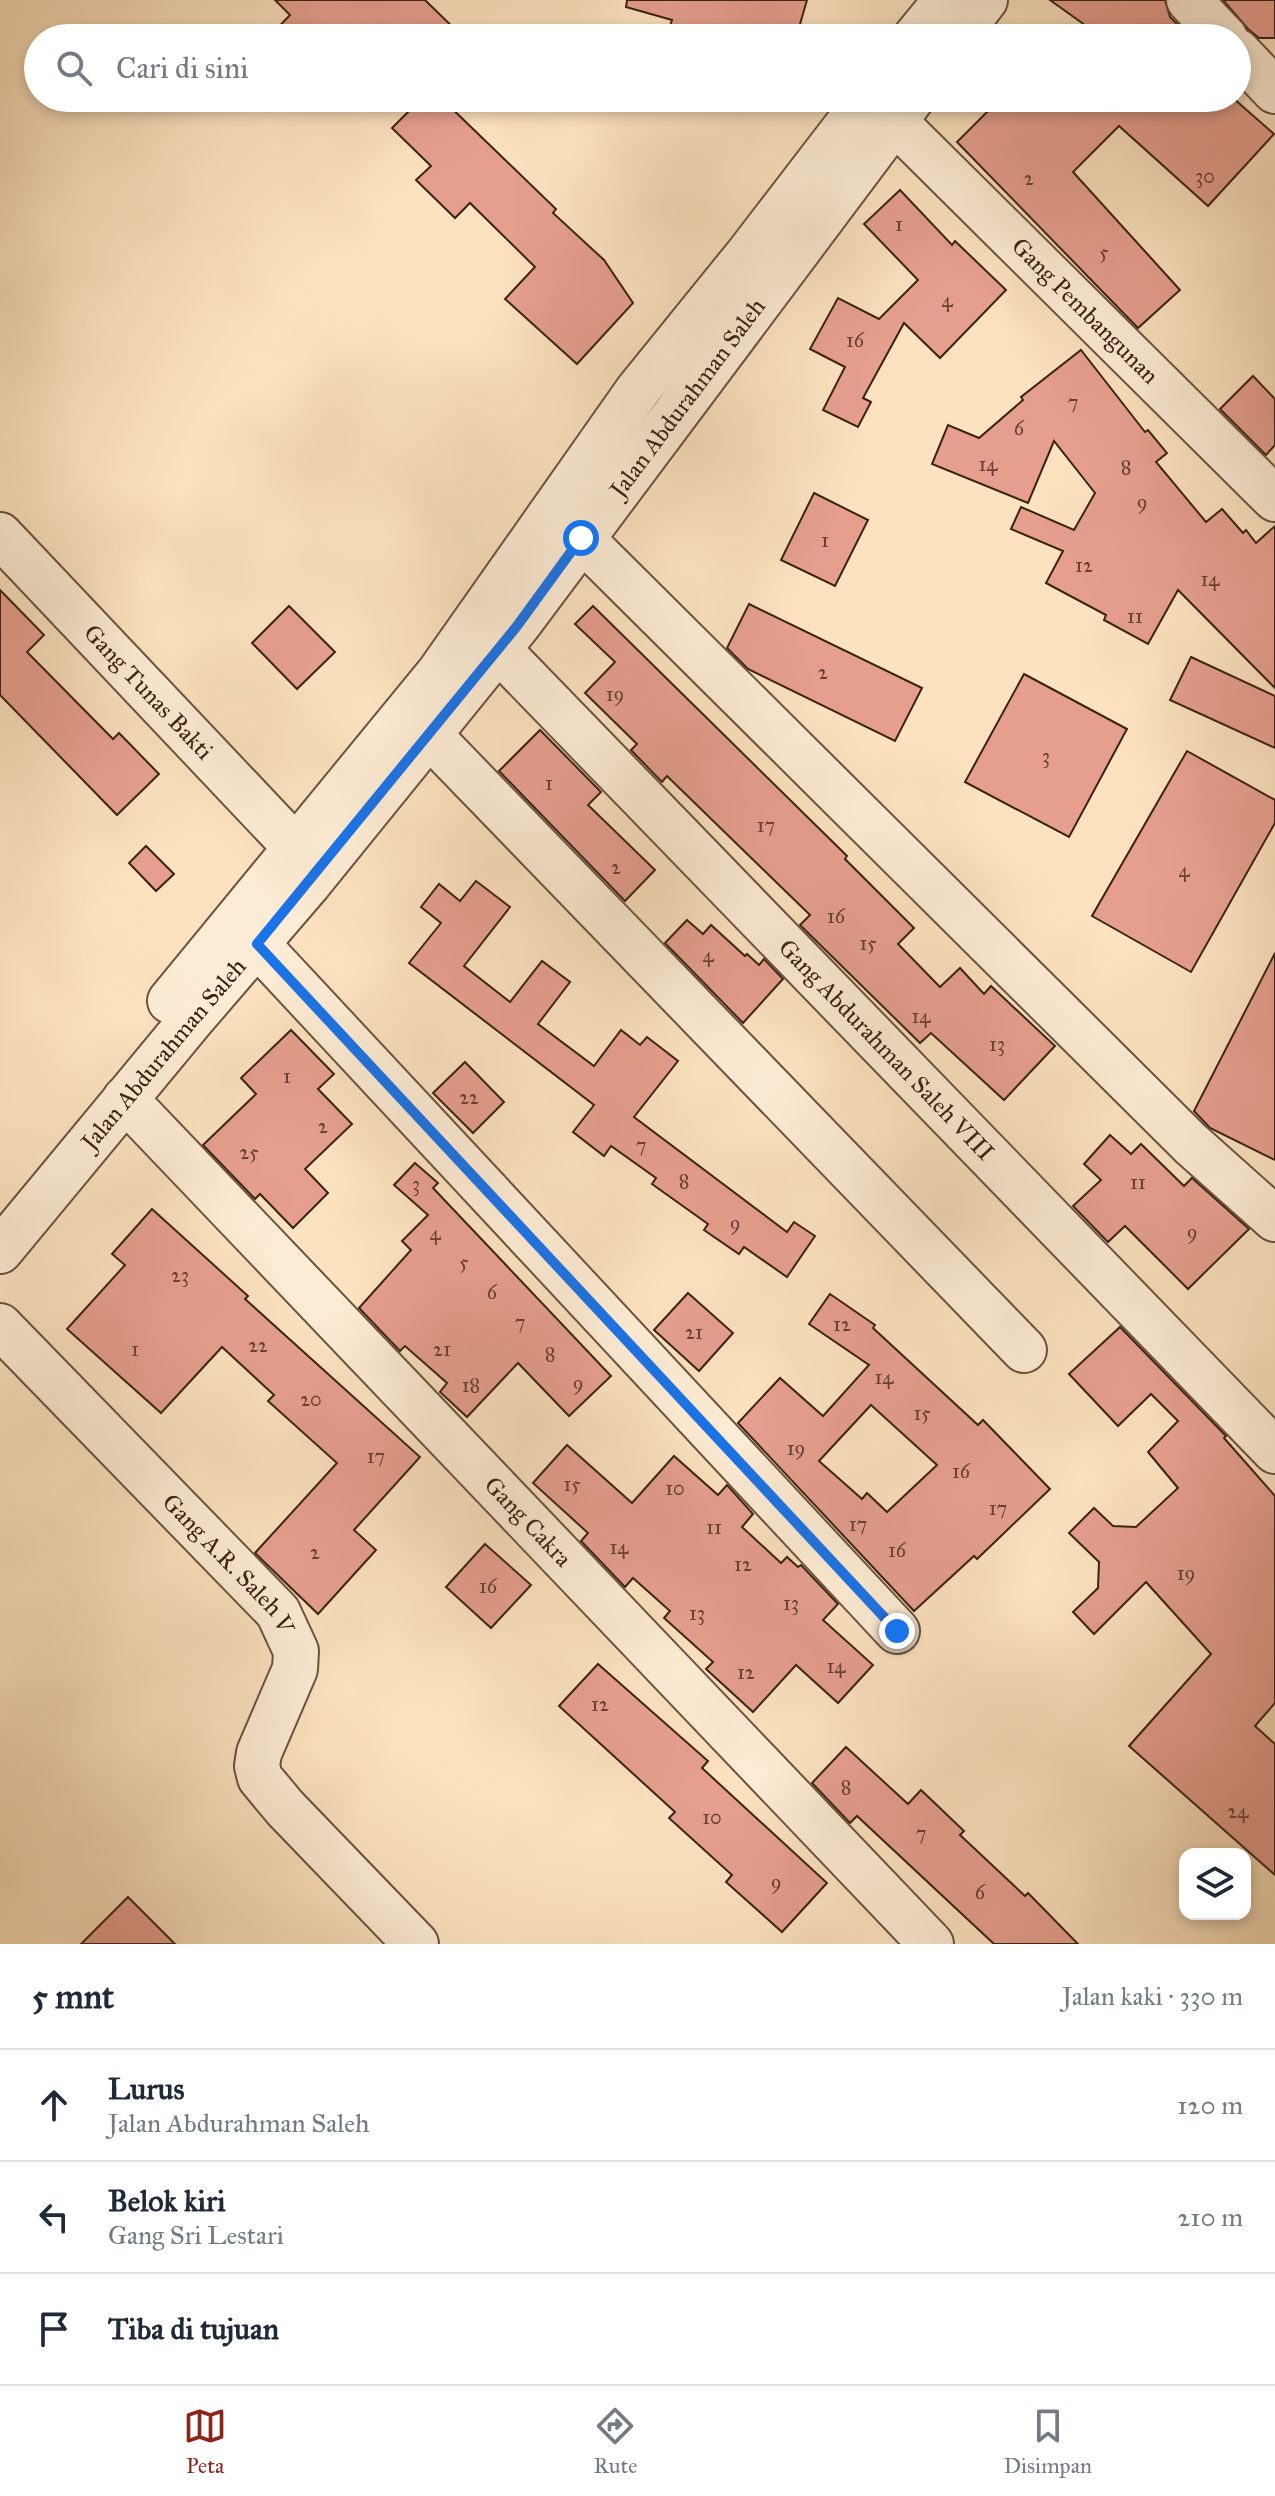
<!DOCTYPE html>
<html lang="id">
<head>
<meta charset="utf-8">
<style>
	body { margin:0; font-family:"IM FELL Great Primer",serif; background:#f6f6f7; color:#1f2937 }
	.controls { position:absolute; right:24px; bottom:24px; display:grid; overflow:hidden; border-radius:16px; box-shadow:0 4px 12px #0003 }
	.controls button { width:72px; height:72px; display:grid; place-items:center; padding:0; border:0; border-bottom:2px solid #e0e1e3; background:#fff; color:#1f2937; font:40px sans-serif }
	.stop { position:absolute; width:24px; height:24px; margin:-18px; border:6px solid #1a73e8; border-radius:50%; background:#fff }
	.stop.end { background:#1a73e8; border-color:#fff; box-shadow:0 2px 8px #0008 }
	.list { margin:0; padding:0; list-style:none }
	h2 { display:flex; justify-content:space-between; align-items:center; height:104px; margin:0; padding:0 32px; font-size:34px }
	h2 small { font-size:26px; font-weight:400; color:#747a83 }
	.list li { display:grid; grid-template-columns:52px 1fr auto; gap:24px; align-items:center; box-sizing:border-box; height:112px; padding:0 32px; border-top:2px solid #e0e1e3 }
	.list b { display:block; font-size:30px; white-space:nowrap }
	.list p { margin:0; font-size:26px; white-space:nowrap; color:#747a83 }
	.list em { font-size:26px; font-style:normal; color:#747a83 }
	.icon { flex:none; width:44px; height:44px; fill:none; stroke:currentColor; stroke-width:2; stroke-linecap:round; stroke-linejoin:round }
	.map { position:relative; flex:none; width:1275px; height:1944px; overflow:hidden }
	.search { position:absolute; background:#fff; box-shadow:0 4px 12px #0003; left:24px; right:24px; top:24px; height:88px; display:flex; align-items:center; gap:20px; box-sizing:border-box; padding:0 28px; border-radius:44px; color:#747a83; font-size:30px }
	.sheet { height:440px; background:#fff }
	nav { display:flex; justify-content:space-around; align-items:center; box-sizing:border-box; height:112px; border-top:2px solid #e0e1e3; background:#fff; font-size:22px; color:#747a83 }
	nav a { display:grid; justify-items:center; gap:4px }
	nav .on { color:#8f2418 }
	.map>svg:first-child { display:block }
	.building { fill:#e69f8f; stroke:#3a2215; stroke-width:2; fill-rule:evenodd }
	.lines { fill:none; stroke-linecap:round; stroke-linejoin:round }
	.minor-casing { stroke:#6a5240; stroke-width:48 }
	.minor { stroke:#fdecd5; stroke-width:44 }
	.route { stroke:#1a73e8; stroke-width:10 }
	.labels { text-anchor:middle; stroke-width:8; stroke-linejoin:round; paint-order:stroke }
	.number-label { font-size:20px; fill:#654134 }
	.street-label { font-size:24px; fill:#3a2215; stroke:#fdecd5 }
</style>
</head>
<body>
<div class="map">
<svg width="1275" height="1944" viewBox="0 0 1275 1944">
	<rect width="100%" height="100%" fill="#fce2bf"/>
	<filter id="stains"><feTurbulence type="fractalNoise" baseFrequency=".0025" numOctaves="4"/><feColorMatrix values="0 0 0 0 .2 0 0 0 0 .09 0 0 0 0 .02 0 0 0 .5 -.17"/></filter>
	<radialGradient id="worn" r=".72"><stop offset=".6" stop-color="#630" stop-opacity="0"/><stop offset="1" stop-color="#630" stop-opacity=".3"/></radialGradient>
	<g class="building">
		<polygon points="275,0 425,0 464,38 268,38 290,15"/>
		<polygon points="627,0 807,0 796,38 666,38 672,20 626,7"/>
		<polygon points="1050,0 1165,0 1170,17 1191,38 1103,38"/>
		<polygon points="1223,0 1275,0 1275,38 1259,38 1248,29"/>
		<polygon points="422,98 441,98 556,209 553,213 604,260 633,303 577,364 505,299 535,267 470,203 455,218 416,180 431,166 392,128"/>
		<polygon points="1001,98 1233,98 1274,134 1208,206 1119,126 1073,172 1180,290 1138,328 957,142"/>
		<polygon points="900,190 952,245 955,241 1006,290 940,358 904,323 863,398 871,402 858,427 823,410 845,367 810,349 838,298 879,319 918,280 864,224"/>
		<polygon points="1081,350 1145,432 1148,430 1167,453 1156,462 1206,522 1222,509 1243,533 1246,530 1256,543 1275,526 1275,688 1178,590 1148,644 1104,620 1106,615 1046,583 1063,551 1011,529 1021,507 1074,530 1095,493 1054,441 1028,503 932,464 948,425 979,438 1023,400 1021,397"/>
		<polygon points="1253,376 1275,399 1275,445 1266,455 1220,409"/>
		<polygon points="814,493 868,520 835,586 781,560"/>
		<polygon points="0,590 44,635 27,652 113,739 119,733 159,774 117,815 0,695"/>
		<polygon points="749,604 922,688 895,741 748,669 727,648"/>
		<polygon points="289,606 335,652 297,689 252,643"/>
		<polygon points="593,606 847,856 845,859 914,928 898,944 940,987 960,968 984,994 991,986 1055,1046 1004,1100 931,1033 920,1043 800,925 810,915 667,776 662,782 631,750 637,744 585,693 615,662 575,624"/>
		<polygon points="1191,657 1275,696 1275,748 1170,700"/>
		<polygon points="1024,674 1127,729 1069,837 965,782"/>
		<polygon points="540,730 601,792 588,805 655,870 625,901 499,771"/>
		<polygon points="1187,751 1275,800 1275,823 1191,972 1092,916"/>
		<polygon points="146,846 174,874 156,891 129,863"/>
		<polygon points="476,881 510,907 464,966 510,1002 542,961 570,982 538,1024 594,1066 621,1030 640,1045 647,1037 678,1061 634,1117 787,1232 794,1222 815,1236 787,1277 744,1247 739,1254 704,1230 708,1224 652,1184 656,1178 611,1146 604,1156 573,1132 594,1105 409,963 441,923 421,907 439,884 460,901"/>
		<polygon points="687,920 703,934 711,925 745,956 747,954 759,965 764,959 783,979 743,1023 665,943"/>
		<polygon points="1275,953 1275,1160 1210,1128 1194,1111"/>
		<polygon points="291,1030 334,1074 318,1089 352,1124 305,1169 328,1193 293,1228 260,1194 255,1199 203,1145 256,1094 241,1078"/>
		<polygon points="465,1062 504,1102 473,1133 433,1093"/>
		<polygon points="1110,1135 1131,1154 1141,1144 1184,1186 1192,1178 1249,1229 1188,1289 1125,1226 1108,1242 1073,1206 1101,1180 1084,1164"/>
		<polygon points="415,1163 438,1183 433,1188 611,1376 569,1416 518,1363 467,1417 440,1392 447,1383 405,1346 400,1351 359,1308 411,1250 402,1241 428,1215 394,1185"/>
		<polygon points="152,1209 248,1296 245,1299 420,1457 354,1530 376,1550 318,1614 255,1553 337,1463 268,1401 274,1395 222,1347 161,1413 67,1329 125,1265 112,1254"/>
		<polygon points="688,1293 733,1333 699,1371 654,1330"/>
		<path d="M830,1294L875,1325L873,1328L978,1425L983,1420L1050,1489L977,1559L974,1556L914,1611L738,1423L780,1378L823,1416L869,1365L809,1324ZM871,1405L937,1465L887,1512L867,1493L862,1499L819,1461Z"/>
		<polygon points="1120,1327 1226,1436 1224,1438 1275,1496 1275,1703 1255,1726 1275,1744 1275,1875 1129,1746 1211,1654 1146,1582 1094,1634 1073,1612 1098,1588 1099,1562 1069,1533 1094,1508 1113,1526 1136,1527 1178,1488 1148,1452 1178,1421 1151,1394 1118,1426 1069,1374"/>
		<polygon points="567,1445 632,1503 674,1456 718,1495 727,1485 753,1514 742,1527 781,1563 787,1557 798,1567 801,1565 838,1604 823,1620 873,1665 838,1703 796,1665 753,1712 706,1669 713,1662 664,1618 670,1611 633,1578 625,1587 581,1541 588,1533 533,1483"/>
		<polygon points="485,1544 531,1585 491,1628 446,1587"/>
		<polygon points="598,1664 708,1761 702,1768 827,1883 782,1932 726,1882 732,1875 669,1818 675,1812 559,1706"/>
		<polygon points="846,1747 908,1804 921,1790 964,1831 960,1835 1025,1896 1028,1893 1078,1944 994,1944 857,1816 850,1823 812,1783"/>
		<polygon points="128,1897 175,1944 81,1944"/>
	</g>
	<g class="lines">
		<g class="minor-casing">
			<g id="minor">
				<polyline points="1189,0 1225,38"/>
				<polyline points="915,38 946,0"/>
				<polyline points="956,38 985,0"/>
				<polyline points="1237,51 1275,91"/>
				<path id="s1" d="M895,122L1275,499"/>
				<path id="s2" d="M0,535L297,849"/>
				<polyline points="581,538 1191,1144 1275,1219"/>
				<path id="s3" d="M498,649L1275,1451"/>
				<polyline points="408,713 1024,1350"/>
				<polyline points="257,944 897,1631"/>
				<polyline points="170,1001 439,673 638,390 749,253 868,98"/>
				<path id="s4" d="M125,1099L931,1944"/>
				<path id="s5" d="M0,1251L192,1019L309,883L517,626L912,98"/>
				<path id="s6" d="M0,1326L278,1612L296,1651L295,1669L259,1753L257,1766L260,1778L285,1808L416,1944"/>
			</g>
		</g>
		<use href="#minor" class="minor"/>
	</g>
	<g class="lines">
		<polyline class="route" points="581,538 517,626 257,944 897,1631"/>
	</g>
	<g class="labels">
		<g class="number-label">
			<text x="1205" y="183">30</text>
			<text x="1029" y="185">2</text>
			<text x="899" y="231">1</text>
			<text x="1104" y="259">5</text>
			<text x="947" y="307">4</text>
			<text x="855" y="347">16</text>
			<text x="1073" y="409">7</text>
			<text x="1019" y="435">6</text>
			<text x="988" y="471">14</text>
			<text x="1126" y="474">8</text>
			<text x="1142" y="509">9</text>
			<text x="825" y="547">1</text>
			<text x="1084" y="572">12</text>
			<text x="1210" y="586">14</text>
			<text x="1135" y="623">11</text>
			<text x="823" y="679">2</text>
			<text x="615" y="701">19</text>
			<text x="1046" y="763">3</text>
			<text x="549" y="790">1</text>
			<text x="766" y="832">17</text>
			<text x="616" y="874">2</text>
			<text x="1184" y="877">4</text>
			<text x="836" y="923">16</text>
			<text x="868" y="950">15</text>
			<text x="708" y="962">4</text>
			<text x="921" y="1023">14</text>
			<text x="997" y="1051">13</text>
			<text x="287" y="1083">1</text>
			<text x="469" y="1104">22</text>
			<text x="323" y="1133">2</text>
			<text x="641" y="1152">7</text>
			<text x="249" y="1159">25</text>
			<text x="684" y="1188">8</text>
			<text x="1138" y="1189">11</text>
			<text x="416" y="1191">3</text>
			<text x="735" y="1230">9</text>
			<text x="1192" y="1239">9</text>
			<text x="435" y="1240">4</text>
			<text x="464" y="1269">5</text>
			<text x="180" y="1282">23</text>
			<text x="492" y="1299">6</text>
			<text x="520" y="1329">7</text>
			<text x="842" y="1331">12</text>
			<text x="694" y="1339">21</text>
			<text x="258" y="1352">22</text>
			<text x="135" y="1356">1</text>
			<text x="442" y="1356">21</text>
			<text x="550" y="1361">8</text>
			<text x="884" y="1384">14</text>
			<text x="578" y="1390">9</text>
			<text x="471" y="1392">18</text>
			<text x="311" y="1406">20</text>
			<text x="922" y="1420">15</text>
			<text x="796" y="1455">19</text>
			<text x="376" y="1463">17</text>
			<text x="961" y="1478">16</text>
			<text x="572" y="1491">15</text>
			<text x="675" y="1495">10</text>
			<text x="998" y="1515">17</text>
			<text x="858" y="1531">17</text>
			<text x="714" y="1534">11</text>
			<text x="619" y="1554">14</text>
			<text x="897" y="1557">16</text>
			<text x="315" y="1559">2</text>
			<text x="743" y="1571">12</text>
			<text x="1186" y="1580">19</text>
			<text x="488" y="1593">16</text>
			<text x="791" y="1610">13</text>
			<text x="697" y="1620">13</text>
			<text x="836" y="1673">14</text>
			<text x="746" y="1679">12</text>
			<text x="600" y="1711">12</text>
			<text x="846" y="1794">8</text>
			<text x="1238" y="1818">24</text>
			<text x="712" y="1824">10</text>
			<text x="921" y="1840">7</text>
			<text x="776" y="1889">9</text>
			<text x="980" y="1899">6</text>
		</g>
		<g class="street-label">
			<text dy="8" stroke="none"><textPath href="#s1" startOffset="268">Gang Pembangunan</textPath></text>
			<text dy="8" stroke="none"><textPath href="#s5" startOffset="1096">Jalan Abdurahman Saleh</textPath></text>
			<text dy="8" stroke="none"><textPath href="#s2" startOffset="216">Gang Tunas Bakti</textPath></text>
			<text dy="8" stroke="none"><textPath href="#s3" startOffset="558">Gang Abdurahman Saleh VIII</textPath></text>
			<text dy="8" stroke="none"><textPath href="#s5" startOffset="256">Jalan Abdurahman Saleh</textPath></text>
			<text dy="8" stroke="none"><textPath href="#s4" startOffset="584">Gang Cakra</textPath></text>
			<text dy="8" stroke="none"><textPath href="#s6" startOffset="330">Gang A.R. Saleh V</textPath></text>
		</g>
	</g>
	<rect width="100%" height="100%" filter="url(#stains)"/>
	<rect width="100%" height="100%" fill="url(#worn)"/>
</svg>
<div class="controls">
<button><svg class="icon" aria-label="layers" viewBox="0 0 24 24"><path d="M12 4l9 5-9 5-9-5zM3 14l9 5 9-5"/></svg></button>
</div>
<div class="stop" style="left:581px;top:538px"></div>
<div class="stop end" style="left:897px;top:1631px"></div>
<div class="search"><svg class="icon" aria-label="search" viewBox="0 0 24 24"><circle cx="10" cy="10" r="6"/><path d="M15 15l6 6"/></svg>Cari di sini</div>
</div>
<section class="sheet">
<h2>5 mnt<small>Jalan kaki · 330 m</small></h2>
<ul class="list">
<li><svg class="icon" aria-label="ahead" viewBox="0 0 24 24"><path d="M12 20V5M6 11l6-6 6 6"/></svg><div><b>Lurus</b><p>Jalan Abdurahman Saleh</p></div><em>120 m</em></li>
<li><svg class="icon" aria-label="left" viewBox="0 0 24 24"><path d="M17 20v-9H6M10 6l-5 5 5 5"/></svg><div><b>Belok kiri</b><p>Gang Sri Lestari</p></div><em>210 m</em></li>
<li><svg class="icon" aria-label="arrive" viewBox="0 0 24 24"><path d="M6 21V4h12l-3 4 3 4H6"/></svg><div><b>Tiba di tujuan</b></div></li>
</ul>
</section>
<nav>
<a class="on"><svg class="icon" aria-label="map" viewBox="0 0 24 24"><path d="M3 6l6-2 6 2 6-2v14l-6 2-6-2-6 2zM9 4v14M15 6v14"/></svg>Peta</a>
<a><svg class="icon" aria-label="directions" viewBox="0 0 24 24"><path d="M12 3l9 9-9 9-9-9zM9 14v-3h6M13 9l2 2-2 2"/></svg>Rute</a>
<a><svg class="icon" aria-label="saved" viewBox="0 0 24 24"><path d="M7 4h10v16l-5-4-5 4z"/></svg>Disimpan</a>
</nav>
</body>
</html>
